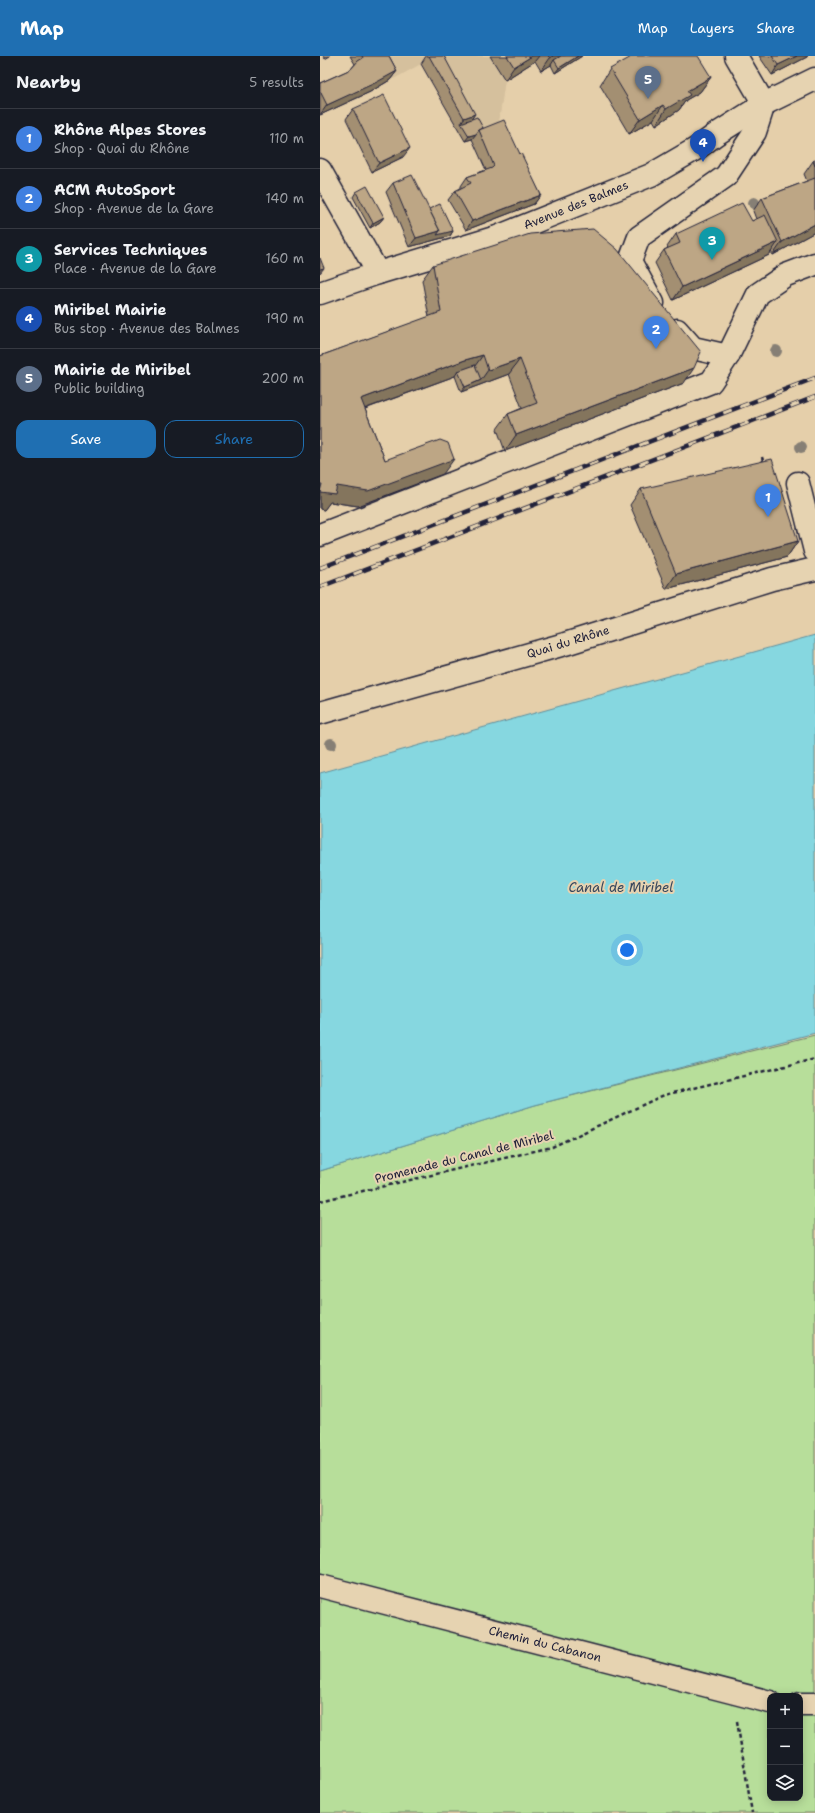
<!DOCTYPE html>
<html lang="en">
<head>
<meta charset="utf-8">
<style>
	body { margin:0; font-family:"Shantell Sans",sans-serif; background:#242831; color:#f1f3f6 }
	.controls { position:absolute; right:12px; bottom:12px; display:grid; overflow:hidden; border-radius:8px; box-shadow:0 2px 10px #0003 }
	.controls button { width:36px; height:36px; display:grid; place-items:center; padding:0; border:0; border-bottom:1px solid #363941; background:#171b24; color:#f1f3f6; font:20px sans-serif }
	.you { position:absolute; left:307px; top:894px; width:14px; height:14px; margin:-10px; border:3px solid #fff; border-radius:50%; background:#1a73e8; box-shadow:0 0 0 6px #1a73e833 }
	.badge { display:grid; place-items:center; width:26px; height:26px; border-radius:50%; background:#1f6fb2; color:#fff; font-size:13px; font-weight:700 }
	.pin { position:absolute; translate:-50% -33px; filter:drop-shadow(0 1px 2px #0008) }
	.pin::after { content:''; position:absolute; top:21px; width:14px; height:12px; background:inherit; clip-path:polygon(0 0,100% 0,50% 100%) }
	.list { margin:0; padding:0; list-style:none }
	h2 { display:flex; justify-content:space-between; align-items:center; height:52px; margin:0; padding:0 16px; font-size:17px }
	h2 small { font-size:13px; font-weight:400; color:#9ea1a6 }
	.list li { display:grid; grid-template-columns:26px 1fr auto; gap:12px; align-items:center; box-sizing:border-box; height:60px; padding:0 16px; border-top:1px solid #363941 }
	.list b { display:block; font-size:15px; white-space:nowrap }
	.list p { margin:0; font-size:13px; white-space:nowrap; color:#9ea1a6 }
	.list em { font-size:13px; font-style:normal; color:#9ea1a6 }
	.actions { display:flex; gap:8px; padding:12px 16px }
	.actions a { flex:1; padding:9px 0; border:1px solid #1f6fb2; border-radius:12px; text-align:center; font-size:14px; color:#1f6fb2 }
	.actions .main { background:#1f6fb2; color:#fff }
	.icon { flex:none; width:22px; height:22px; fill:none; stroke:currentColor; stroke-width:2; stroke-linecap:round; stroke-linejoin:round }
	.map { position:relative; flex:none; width:495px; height:1757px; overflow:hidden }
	header { display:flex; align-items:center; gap:24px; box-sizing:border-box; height:56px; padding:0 20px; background:#1f6fb2; color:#fff }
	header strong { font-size:19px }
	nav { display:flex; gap:22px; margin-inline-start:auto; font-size:14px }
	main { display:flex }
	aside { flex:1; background:#171b24 }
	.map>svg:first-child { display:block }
	.built { fill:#d5c09d }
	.green { fill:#b7de9a; stroke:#6c806a; fill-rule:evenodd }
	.water { fill:#86d7e0; stroke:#5e8f9e }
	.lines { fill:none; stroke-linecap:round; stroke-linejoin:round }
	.minor-casing { stroke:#22223b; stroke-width:25 }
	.path { stroke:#22223b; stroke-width:2.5; stroke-dasharray:4 3; stroke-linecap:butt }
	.minor { stroke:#e6d3b1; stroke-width:22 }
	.rail-casing { stroke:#22223b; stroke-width:4.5 }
	.rail { stroke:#e6d3b1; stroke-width:3; stroke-dasharray:9; stroke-linecap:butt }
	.tree { fill:#867f75 }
	.wall { fill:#a38f72; stroke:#22223b }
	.shaded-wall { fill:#84745d; stroke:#22223b }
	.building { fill:#bda685; stroke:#22223b }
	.labels { text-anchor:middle; stroke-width:4; stroke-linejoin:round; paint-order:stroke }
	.street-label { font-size:12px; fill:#22223b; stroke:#e6d3b1 }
	.water-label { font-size:13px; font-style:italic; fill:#36465c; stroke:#e6d3b1 }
</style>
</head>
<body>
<header>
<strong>Map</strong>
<nav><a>Map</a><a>Layers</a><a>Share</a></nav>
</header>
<main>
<aside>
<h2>Nearby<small>5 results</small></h2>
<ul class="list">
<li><span class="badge" style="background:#3f7fe0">1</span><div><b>Rhône Alpes Stores</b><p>Shop · Quai du Rhône</p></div><em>110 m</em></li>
<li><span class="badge" style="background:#3f7fe0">2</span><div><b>ACM AutoSport</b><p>Shop · Avenue de la Gare</p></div><em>140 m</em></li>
<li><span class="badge" style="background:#0f9aa8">3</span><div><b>Services Techniques</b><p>Place · Avenue de la Gare</p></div><em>160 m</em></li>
<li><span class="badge" style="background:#1a4fb4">4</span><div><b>Miribel Mairie</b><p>Bus stop · Avenue des Balmes</p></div><em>190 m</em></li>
<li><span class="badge" style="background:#5c6f8a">5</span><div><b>Mairie de Miribel</b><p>Public building</p></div><em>200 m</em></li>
</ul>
<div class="actions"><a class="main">Save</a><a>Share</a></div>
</aside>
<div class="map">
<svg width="495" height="1757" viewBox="0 0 495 1757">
	<rect width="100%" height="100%" fill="#e5cfaa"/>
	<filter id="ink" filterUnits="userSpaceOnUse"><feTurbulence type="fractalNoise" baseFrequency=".025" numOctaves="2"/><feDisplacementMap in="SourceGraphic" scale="8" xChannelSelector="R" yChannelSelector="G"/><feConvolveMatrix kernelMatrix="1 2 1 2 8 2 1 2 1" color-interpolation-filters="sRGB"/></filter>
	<g filter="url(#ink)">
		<polygon class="built" points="30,0 245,0 221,15 215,5 185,24 178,73 145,85 101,8 50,36"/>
		<path class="green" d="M495,979V1757H0V1115L215,1049ZM450,1640H480V1742H450Z"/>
		<polygon class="water" points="495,579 495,977 215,1049 0,1115 0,717"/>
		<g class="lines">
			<g class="minor-casing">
				<g id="minor">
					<polyline points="416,0 444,48"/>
					<polyline points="0,114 58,217"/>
					<polyline points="0,237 58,217 177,181 331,119 379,91 395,79 444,48 495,23"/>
					<polyline points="333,247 310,205 319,181 406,120 435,76 444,48"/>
					<polyline points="357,274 373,292 408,300"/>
					<polyline points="478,427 495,495"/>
					<polyline points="0,479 391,326 408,300 438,238 466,219 495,208"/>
					<polyline points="0,657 245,588 452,523 495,513"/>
					<polyline points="0,1530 450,1646"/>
					<polyline points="480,1648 495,1648"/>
				</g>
			</g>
			<g class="path">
				<polyline points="442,401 444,408"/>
				<polyline points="0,1145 232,1091 344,1039 495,1003"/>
				<polyline points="417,1665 432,1757"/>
			</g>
			<use href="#minor" class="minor"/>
			<g class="rail-casing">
				<g id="rail">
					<polyline points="0,512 495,322"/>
					<polyline points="0,531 495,341"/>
				</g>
			</g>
			<use href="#rail" class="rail"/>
		</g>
		<g class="tree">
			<circle cx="434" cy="147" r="6"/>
			<circle cx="456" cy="295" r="6"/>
			<circle cx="481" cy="391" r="6"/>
			<circle cx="11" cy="688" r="6"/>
		</g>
		<g class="wall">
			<polygon points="3,0 10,0 5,3"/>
			<polygon points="30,0 69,0 77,15 70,24 50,36 0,59 0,27 31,13 35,8"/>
			<polygon points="106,0 124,0 152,63 163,72 200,98 221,139 214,148 146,174 128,144 135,135 141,132 141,130 147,121 166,114 152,83 145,85 101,8"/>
			<polygon points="170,0 262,0 235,17 231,9 221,15 215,5 185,24"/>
			<polygon points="439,0 488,0 487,1 452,19"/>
			<polygon points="290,13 391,21 380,36 366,44 359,54 336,69 333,64 309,78 280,29"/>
			<polygon points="33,53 83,101 52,116 26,63"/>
			<polygon points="495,104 495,176 453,199 451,196 449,199 353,244 335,207 344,194 348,192 347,191 356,178 432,165 436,163 433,155 442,142 487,125 484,118 493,105"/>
			<polygon points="73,127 109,153 133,175 130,180 89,191 66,136"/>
			<polygon points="36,136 64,161 60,166 50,172 33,141"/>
			<polygon points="113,209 364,327 185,395 177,373 188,358 202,352 189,318 141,336 135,320 45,353 65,404 123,418 38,450 10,446 4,454 0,453 0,300 109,261 102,224"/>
			<polygon points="321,433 478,485 467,501 346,533 310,449"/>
		</g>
		<g class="shaded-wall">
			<polygon points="212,0 219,0 215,5 185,24 194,11"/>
			<polygon points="233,0 245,0 234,4 231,9 221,15 230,2"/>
			<polygon points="258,0 262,0 235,17 239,12"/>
			<polygon points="477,0 488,0 487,1 452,19 458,9"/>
			<polygon points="77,15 70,24 50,36 0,59 7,49"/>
			<polygon points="391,21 380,36 366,44 359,54 336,69 346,53 367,35"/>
			<polygon points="343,49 333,64 309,78 320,63"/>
			<polygon points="155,58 148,68 141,67 144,62"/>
			<polygon points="156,78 152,83 145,85 149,80"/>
			<polygon points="90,92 83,101 52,116 59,107"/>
			<polygon points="221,139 214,148 146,174 152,165"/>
			<polygon points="64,161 60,166 50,172 53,167"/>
			<polygon points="495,168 495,176 453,199 462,186"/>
			<polygon points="120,175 133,175 130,180 89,191 96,182"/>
			<polygon points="458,186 449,199 353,244 362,231"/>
			<polygon points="4,212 0,217 0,213"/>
			<polygon points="163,299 152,314 138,315 135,320 30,358 41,343 145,304"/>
			<polygon points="200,303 189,318 141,336 145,331 161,324 168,314"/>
			<polygon points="374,312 364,327 185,395 196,379"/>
			<polygon points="134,403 123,418 38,450 10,446 4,454 0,453 0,436 17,430"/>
			<polygon points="478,485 467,501 346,533 356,518"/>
		</g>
		<g class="building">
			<polygon points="42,0 69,0 77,15 57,26 7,49 0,35 0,27 31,13 38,5 43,2"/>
			<polygon points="109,0 124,0 155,58 144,62"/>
			<polygon points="187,0 212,0 194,11"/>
			<polygon points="228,0 233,0 230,2"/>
			<polygon points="241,0 258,0 239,12 234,4"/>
			<polygon points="313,0 378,0 391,21 367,35 370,39 346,53 343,49 320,63 290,13"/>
			<polygon points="452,0 477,0 458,9"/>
			<polygon points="64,39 90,92 59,107 33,53"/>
			<polygon points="157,61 163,72 159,74 156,78 149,80 141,67"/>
			<polygon points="184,64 200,98 201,97 221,139 152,165 135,135 151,127 147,121 172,112 174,110 159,74"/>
			<polygon points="495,104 495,110 493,105"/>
			<polygon points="92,119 120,175 96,182 73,127"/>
			<polygon points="495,122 495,168 462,186 442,142"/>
			<polygon points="47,130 64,161 53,167 36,136"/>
			<polygon points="422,147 432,165 445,159 458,186 362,231 344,194 360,187 356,178"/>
			<polygon points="120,148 133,175 117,179 120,175 109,153"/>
			<polygon points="273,173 297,193 381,296 374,312 196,379 188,358 217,347 200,303 168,314 163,299 145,304 41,343 65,404 120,384 128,387 134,403 48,435 17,430 15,438 0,436 2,428 0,428 0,300 121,256 113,209 210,178"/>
			<polygon points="0,202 4,212 0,213"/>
			<polygon points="155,309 161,324 145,331 138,315"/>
			<polygon points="452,403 478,485 356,518 321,433"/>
		</g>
	</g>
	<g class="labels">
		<g class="street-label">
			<text transform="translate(256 149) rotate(-22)" y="4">Avenue des Balmes</text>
			<text transform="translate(248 586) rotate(-17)" y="4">Quai du Rhône</text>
			<text transform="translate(144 1101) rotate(-14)" y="4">Promenade du Canal de Miribel</text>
			<text transform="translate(225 1588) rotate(14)" y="4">Chemin du Cabanon</text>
		</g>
		<g class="water-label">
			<text x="301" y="836">Canal de Miribel</text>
		</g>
	</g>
</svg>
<div class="controls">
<button>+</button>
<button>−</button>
<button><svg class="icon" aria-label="layers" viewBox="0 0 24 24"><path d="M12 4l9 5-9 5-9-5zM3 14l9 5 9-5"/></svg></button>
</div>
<div class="you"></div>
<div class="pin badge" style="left:448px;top:461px;background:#3f7fe0">1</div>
<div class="pin badge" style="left:336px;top:293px;background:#3f7fe0">2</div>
<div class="pin badge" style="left:392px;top:204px;background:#0f9aa8">3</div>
<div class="pin badge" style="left:383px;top:106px;background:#1a4fb4">4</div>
<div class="pin badge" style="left:328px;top:43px;background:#5c6f8a">5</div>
</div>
</main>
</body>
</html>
